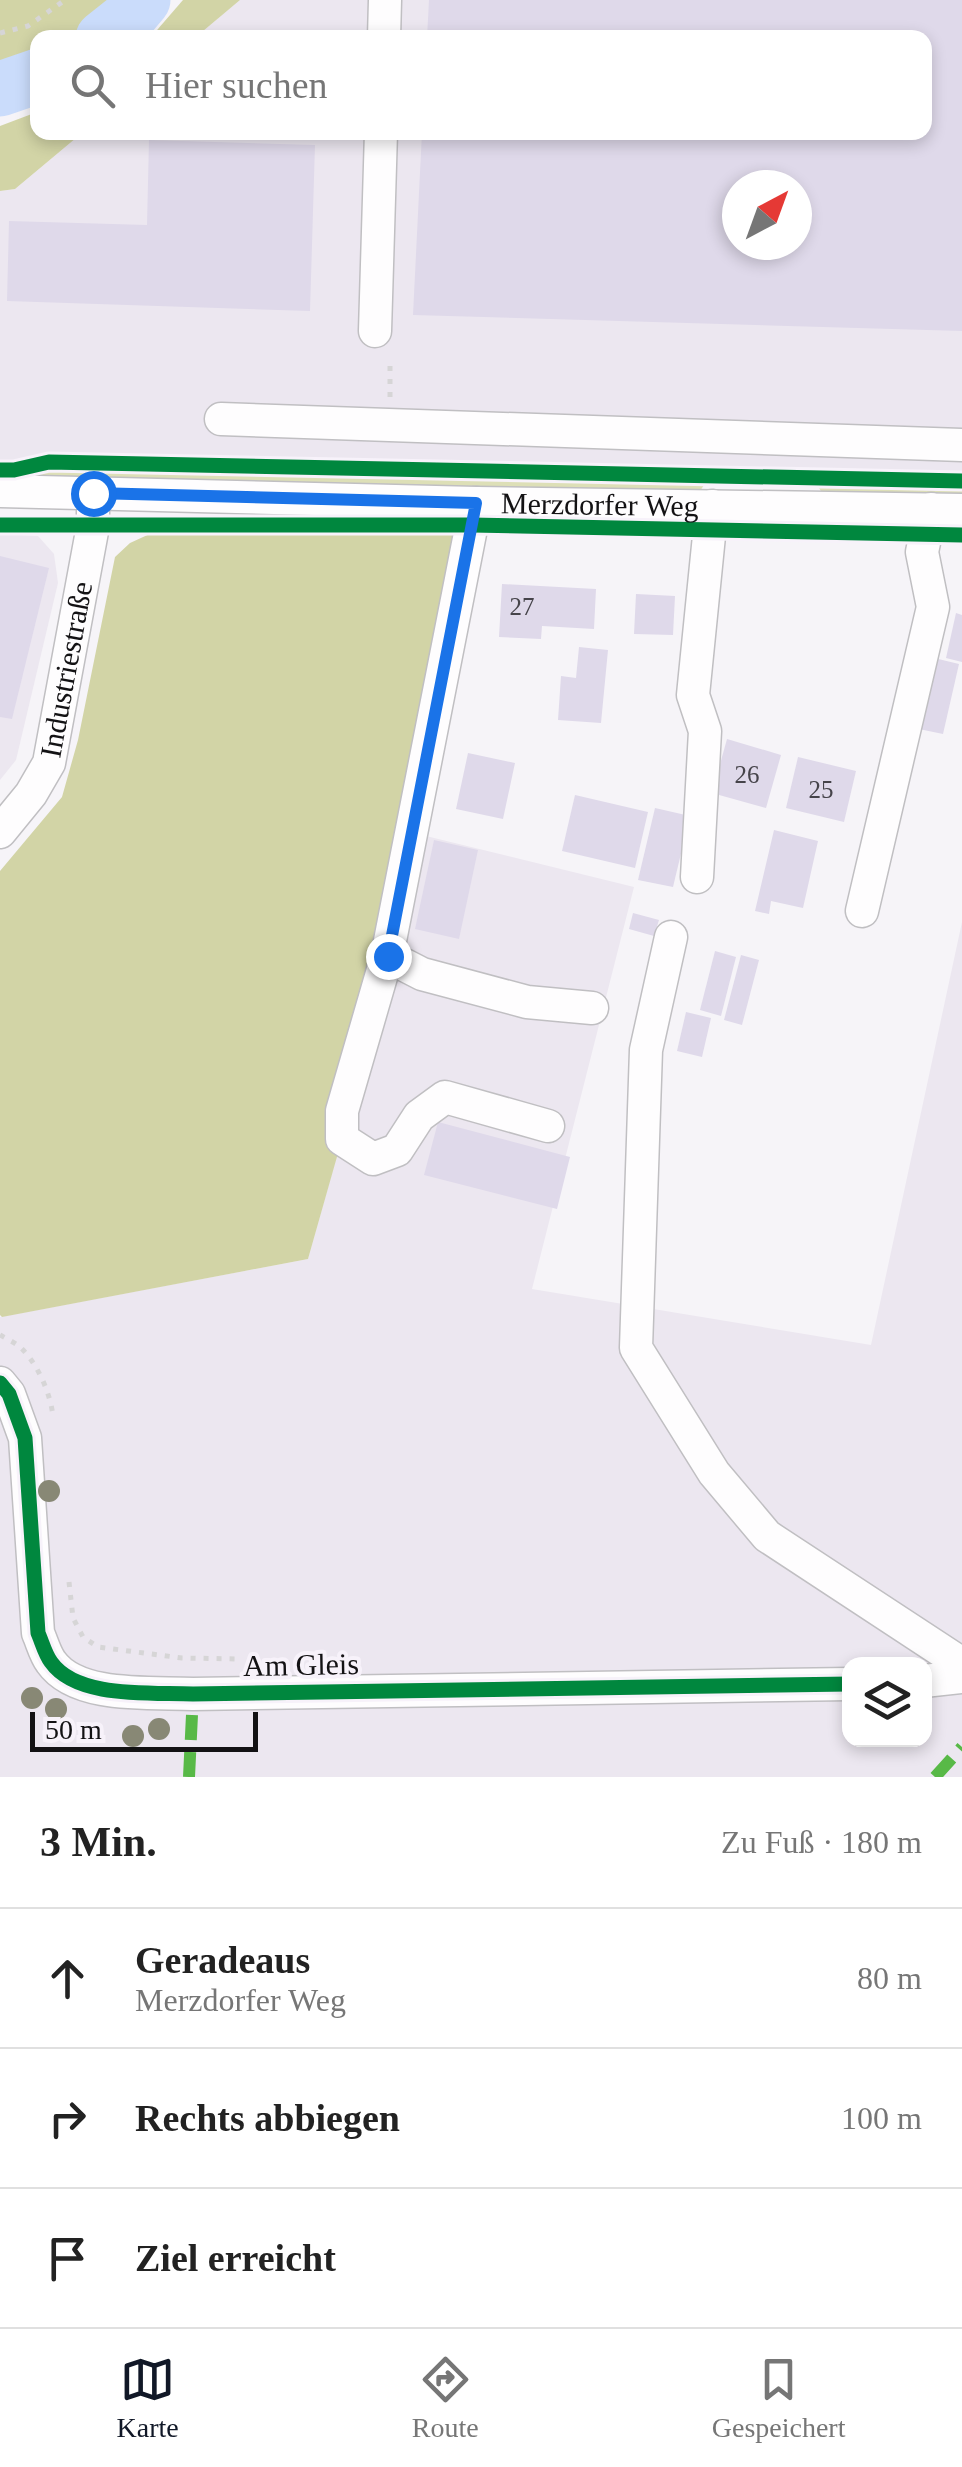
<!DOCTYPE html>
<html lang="de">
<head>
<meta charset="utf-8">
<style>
	body { margin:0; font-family:Georgia,serif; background:#f6f6f6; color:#222 }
	.controls { position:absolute; right:30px; bottom:30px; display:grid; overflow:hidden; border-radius:20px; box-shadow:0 5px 15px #0003 }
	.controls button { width:90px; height:90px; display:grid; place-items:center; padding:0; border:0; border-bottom:2px solid #e0e0e0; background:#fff; color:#222; font:50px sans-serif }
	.compass { position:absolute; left:722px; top:170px; width:90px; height:90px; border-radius:50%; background:#fff; box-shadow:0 5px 15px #0003; rotate:41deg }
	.scale { position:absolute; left:30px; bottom:25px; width:228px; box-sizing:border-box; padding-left:10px; border:5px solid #131214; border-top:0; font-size:28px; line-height:35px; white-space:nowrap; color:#131214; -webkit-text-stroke:8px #f7f2fa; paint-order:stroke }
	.stop { position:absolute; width:30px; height:30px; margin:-22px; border:8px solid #1a73e8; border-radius:50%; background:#fff }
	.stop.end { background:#1a73e8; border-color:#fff; box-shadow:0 2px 10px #0008 }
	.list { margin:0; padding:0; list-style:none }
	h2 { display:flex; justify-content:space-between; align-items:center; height:130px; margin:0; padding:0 40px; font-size:42px }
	h2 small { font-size:32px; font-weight:400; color:#767676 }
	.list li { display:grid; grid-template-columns:65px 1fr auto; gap:30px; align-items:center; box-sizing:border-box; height:140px; padding:0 40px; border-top:2px solid #e0e0e0 }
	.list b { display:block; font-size:38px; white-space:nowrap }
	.list p { margin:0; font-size:32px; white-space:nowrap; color:#767676 }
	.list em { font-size:32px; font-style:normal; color:#767676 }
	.icon { flex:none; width:55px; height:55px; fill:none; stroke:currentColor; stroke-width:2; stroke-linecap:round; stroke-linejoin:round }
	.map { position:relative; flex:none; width:962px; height:1777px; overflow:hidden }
	.search { position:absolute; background:#fff; box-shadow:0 5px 15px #0003; left:30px; right:30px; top:30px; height:110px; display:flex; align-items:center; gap:25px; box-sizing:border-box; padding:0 35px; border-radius:20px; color:#767676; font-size:38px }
	.sheet { height:550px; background:#fff }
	nav { display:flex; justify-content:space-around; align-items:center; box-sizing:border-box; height:140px; border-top:2px solid #e0e0e0; background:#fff; font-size:28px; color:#767676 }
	nav a { display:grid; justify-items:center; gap:5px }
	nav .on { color:#111827 }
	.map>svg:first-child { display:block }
	.built { fill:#ece7f0; fill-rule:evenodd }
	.green { fill:#dddfb7 }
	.forest { fill:#d2d4a6 }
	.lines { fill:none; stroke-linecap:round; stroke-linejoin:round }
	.river { stroke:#cadcfb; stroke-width:55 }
	.building { fill:#dfd9ea; fill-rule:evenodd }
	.minor-casing { stroke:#c0bfc2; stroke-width:35 }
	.path { stroke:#d6d5d6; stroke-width:5; stroke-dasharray:5 8; stroke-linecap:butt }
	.minor { stroke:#fefdfe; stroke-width:32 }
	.quiet { stroke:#58b947; stroke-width:12; stroke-dasharray:25 12; stroke-linecap:butt }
	.cycleway-casing { stroke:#f7f2fa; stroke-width:21 }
	.cycleway { stroke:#00873e; stroke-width:15 }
	.tree { fill:#888875 }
	.route { stroke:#1a73e8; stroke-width:12 }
	.labels { text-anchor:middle; stroke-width:8; stroke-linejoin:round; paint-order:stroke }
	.number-label { font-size:25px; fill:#46444a }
	.street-label { font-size:30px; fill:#131214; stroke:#f7f2fa }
</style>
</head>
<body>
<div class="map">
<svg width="962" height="1777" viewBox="0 0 962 1777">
	<rect width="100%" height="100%" fill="#f6f4f8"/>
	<g class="built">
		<path d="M240,0H962V475L45,453L8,463L0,462V191L15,189L82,133L924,132V38L196,37ZM737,185H797V245H737Z"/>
		<polygon points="0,534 38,536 54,554 58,583 16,760 0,780"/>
		<path d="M426,836L634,887L532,1289L871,1345L962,922V1777H0V1317L308,1259ZM850,1664H924V1740H850Z"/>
	</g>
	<polygon class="green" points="61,469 962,486 962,499 824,496 819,488 704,485 698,494 37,480 39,473 45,470"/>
	<g class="forest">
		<polygon points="0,0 122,0 108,14 72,37 38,38 37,54 0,68"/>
		<polygon points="183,0 240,0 196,37 151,37"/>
		<polygon points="37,112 38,132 82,133 15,189 0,191 0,126"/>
		<polygon points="154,532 463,535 346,1125 308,1259 2,1317 0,1315 0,871 62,797 78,740 115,557 130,543"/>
	</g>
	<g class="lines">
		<g class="river">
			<polyline points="103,38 127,19 143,0"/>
			<polyline points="0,89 38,76"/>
		</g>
	</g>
	<g class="building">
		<path d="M429,0H962V331L413,315L422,132H924V38H427ZM737,185H797V245H737Z"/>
		<polygon points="149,140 315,145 310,311 7,301 9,221 147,225"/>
		<polygon points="0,556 49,568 12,719 0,717"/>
		<polygon points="502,584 596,589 594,629 542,626 541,639 499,637"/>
		<polygon points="636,594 675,596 673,635 634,634"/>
		<polygon points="956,613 962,615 962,662 946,658"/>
		<polygon points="579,647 608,650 601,723 558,720 561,676 576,678"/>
		<polygon points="930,657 959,664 943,734 914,728"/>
		<polygon points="727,739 781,755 766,808 712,793"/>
		<polygon points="468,753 515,763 503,819 456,809"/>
		<polygon points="798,757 856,771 844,822 786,808"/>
		<polygon points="575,795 648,812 635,868 562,851"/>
		<polygon points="655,808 690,816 673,887 638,880"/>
		<polygon points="774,830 818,841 803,908 771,901 769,914 755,911"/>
		<polygon points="434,840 478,850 459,939 415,929"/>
		<polygon points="633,913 659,920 654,936 629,929"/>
		<polygon points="715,951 736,957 721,1016 700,1010"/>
		<polygon points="741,955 759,960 742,1025 724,1020"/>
		<polygon points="686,1012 711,1018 702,1057 677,1051"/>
		<polygon points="438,1122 570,1157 557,1209 424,1175"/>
	</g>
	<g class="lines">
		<g class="minor-casing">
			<g id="minor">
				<polyline points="384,38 385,0"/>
				<polyline points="375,331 381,132"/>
				<polyline points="221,419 962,445"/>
				<path id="s1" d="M0,491L476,503L962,510"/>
				<polyline points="476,503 387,956 342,1111 342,1139 373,1159 397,1150 419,1116 445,1097 548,1126"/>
				<path id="s2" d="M0,832L31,794L49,763L93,526V493"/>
				<polyline points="697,877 705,731 693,695 712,506"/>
				<polyline points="862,911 933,607 922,552 931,509"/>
				<polyline points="671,937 646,1050 636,1348 714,1473 767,1536 962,1664"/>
				<polyline points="387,956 422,974 527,1002 592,1008"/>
				<path d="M0,1383L9,1394L25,1438L38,1633C42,1642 45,1654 51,1662C77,1699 151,1692 193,1694L850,1684"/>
				<polyline points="924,1681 962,1677"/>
			</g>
		</g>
		<g class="path">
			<polyline points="0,33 28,26 65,0"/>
			<polyline points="390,397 390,358"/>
			<path d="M0,1335C7,1339 16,1343 21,1348C38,1364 51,1395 53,1417"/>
			<polyline points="69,1582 73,1618 83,1637 98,1647 182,1658 240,1659"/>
		</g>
		<use href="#minor" class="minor"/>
		<g class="quiet">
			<polyline points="189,1777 193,1694"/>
			<polyline points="935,1777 962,1747"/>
		</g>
		<g class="cycleway-casing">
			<g id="cycleway">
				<polyline points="0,470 14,470 49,462 962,481"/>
				<polyline points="0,525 472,525 962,535"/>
				<path d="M0,1383L9,1394L25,1438L38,1633C42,1642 45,1654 51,1662C77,1699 151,1692 193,1694L850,1684"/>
			</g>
		</g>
		<use href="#cycleway" class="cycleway"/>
	</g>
	<g class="tree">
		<circle cx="49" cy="1491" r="11"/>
		<circle cx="32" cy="1698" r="11"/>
		<circle cx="56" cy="1709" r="11"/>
		<circle cx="159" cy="1729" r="11"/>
		<circle cx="133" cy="1736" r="11"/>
	</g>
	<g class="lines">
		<polyline class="route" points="93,493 476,503 388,956"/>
	</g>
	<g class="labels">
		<g class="number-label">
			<text x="522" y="615">27</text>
			<text x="747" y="783">26</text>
			<text x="821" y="798">25</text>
		</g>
		<g class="street-label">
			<text dy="10" stroke="none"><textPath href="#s1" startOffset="600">Merzdorfer Weg</textPath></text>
			<text dy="10" stroke="none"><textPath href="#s2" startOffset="180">Industriestraße</textPath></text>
			<text transform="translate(301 1665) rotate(-1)" y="10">Am Gleis</text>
		</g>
	</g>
</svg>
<div class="controls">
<button><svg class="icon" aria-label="layers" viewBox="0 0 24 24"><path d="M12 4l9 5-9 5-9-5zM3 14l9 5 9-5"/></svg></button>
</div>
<svg class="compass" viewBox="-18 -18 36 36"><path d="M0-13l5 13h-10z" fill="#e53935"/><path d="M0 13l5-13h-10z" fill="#767676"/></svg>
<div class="scale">50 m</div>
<div class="stop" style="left:93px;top:493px"></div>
<div class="stop end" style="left:388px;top:956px"></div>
<div class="search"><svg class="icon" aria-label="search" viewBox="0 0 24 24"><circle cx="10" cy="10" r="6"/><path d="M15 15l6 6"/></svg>Hier suchen</div>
</div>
<section class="sheet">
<h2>3 Min.<small>Zu Fuß · 180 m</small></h2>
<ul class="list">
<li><svg class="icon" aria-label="ahead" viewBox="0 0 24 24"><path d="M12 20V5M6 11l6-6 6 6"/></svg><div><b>Geradeaus</b><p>Merzdorfer Weg</p></div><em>80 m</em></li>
<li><svg class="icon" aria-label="right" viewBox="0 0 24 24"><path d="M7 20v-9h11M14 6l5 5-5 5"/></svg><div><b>Rechts abbiegen</b></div><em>100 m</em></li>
<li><svg class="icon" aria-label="arrive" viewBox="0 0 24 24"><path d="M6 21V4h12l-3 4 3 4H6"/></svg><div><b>Ziel erreicht</b></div></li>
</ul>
</section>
<nav>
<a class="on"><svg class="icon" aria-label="map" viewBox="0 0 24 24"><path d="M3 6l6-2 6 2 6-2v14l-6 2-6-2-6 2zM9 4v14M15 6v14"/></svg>Karte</a>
<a><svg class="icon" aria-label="directions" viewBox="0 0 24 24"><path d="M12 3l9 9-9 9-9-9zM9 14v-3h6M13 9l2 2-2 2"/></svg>Route</a>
<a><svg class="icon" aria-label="saved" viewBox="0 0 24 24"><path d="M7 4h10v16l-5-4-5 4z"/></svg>Gespeichert</a>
</nav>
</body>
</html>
